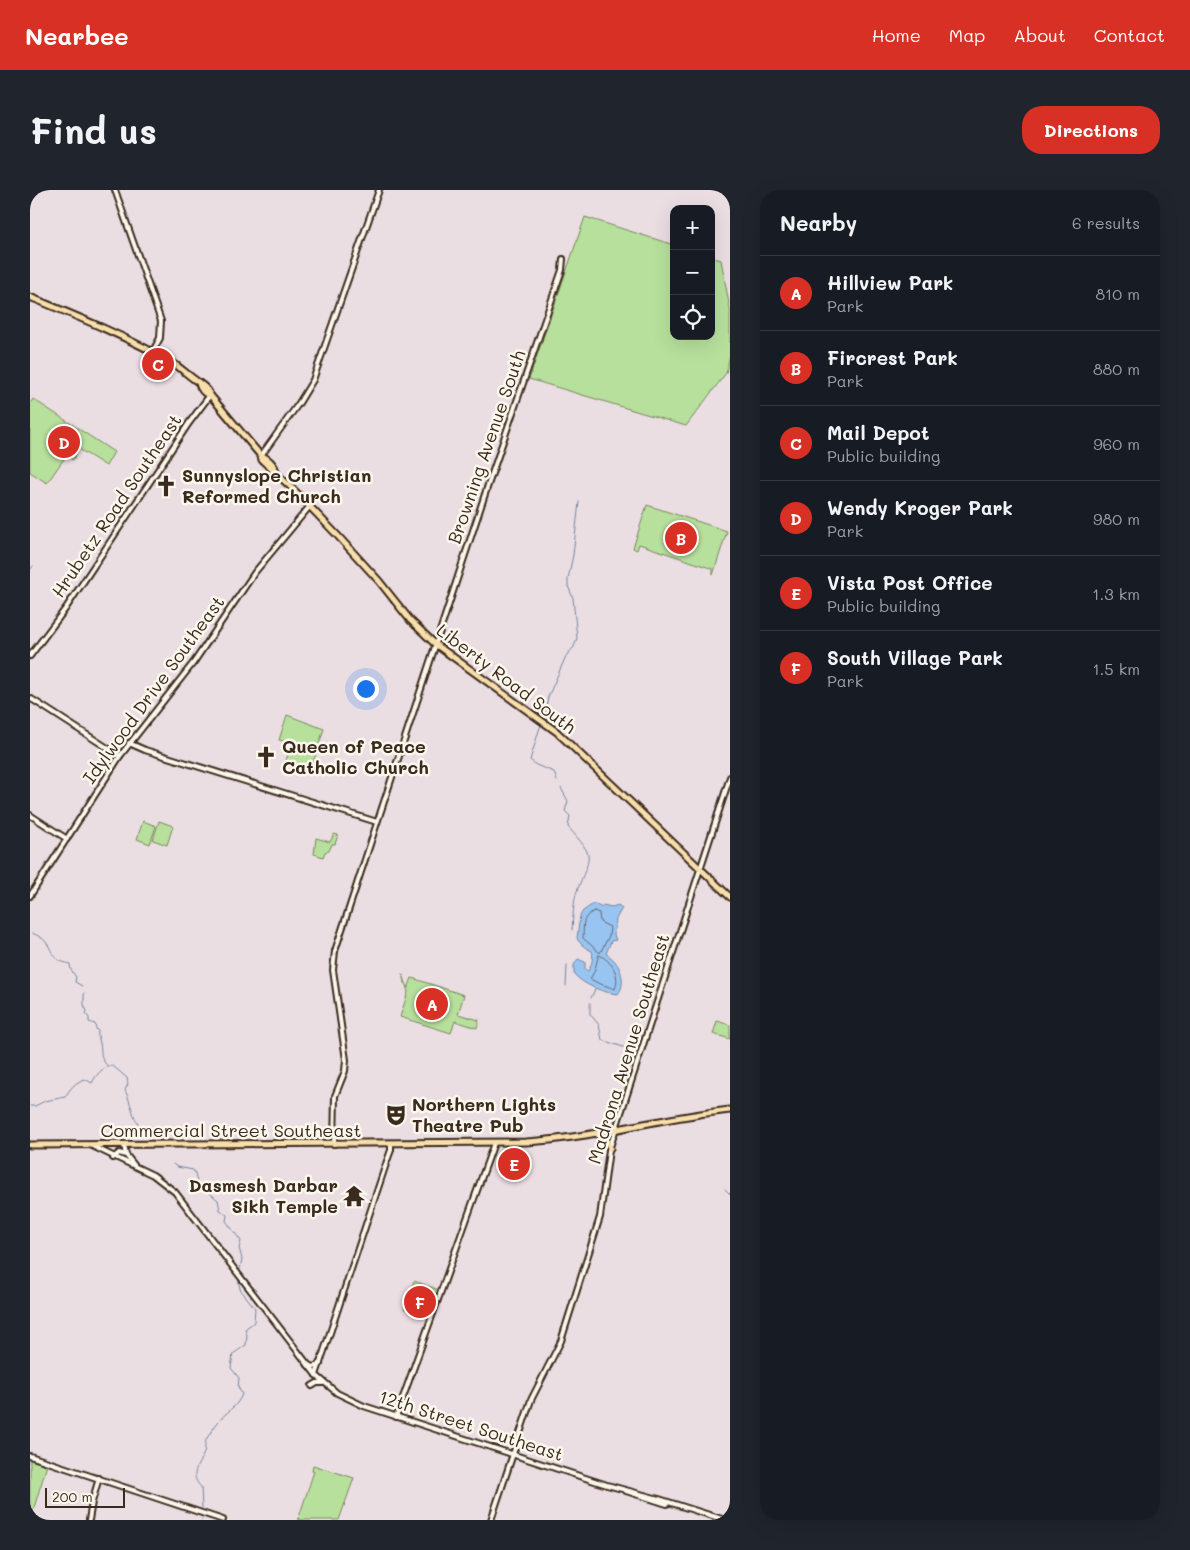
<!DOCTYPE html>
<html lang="en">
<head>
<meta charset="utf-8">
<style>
	body { margin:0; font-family:Mali,sans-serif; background:#20242c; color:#f1f3f6 }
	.controls { position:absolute; right:15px; top:15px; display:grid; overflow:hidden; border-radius:10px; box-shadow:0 5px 20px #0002 }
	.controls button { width:45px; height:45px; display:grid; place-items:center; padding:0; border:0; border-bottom:1px solid #363941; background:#171b24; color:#f1f3f6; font:25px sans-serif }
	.scale { position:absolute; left:15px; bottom:12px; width:80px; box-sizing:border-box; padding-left:5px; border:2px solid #3b2a1e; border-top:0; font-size:14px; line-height:18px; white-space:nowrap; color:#3b2a1e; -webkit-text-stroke:4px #fbf7ec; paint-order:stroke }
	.you { position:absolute; left:335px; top:498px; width:18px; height:18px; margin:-12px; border:4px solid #fff; border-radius:50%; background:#1a73e8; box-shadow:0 0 0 8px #1a73e833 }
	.badge { display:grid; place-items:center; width:32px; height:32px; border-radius:50%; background:#d93025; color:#fff; font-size:16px; font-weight:700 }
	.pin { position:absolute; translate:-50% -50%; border:2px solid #fff; box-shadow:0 1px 5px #0006 }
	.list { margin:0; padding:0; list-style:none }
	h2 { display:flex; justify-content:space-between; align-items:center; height:65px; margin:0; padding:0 20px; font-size:21px }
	h2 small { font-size:16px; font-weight:400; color:#9ea1a6 }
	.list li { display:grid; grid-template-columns:32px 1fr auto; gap:15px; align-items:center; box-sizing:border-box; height:75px; padding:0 20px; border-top:1px solid #363941 }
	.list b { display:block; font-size:19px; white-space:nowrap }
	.list p { margin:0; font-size:16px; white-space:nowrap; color:#9ea1a6 }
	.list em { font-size:16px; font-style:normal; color:#9ea1a6 }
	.icon { flex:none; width:28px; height:28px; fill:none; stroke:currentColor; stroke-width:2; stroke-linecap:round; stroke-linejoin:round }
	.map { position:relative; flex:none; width:700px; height:1330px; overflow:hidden; border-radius:20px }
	header { display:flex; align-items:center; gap:30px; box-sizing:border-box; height:70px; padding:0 25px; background:#d93025; color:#fff }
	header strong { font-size:24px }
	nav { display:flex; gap:28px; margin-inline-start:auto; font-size:18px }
	.intro { display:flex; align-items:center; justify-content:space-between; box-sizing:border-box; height:120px; padding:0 30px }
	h1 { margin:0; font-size:35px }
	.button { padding:12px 22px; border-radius:20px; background:#d93025; color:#fff; font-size:18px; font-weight:700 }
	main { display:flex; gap:30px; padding:0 30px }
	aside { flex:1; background:#171b24; border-radius:20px; box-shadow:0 5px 20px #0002 }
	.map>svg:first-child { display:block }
	.green { fill:#b7e09c; stroke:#79855d }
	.water { fill:#98c4f1; stroke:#73869d }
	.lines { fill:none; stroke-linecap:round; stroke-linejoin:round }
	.shore { stroke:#606872; stroke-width:1 }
	.stream { stroke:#73869d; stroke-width:1 }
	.tertiary-casing { stroke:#3b2a1e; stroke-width:8 }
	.secondary-casing { stroke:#3b2a1e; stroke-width:8 }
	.primary-casing { stroke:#3b2a1e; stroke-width:9 }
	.tertiary { stroke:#fbf7ec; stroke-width:4 }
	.secondary { stroke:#fbf7ec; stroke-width:4 }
	.primary { stroke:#f8deab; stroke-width:5 }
	.labels { text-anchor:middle; stroke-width:5; stroke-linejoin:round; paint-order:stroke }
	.street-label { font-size:18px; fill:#3b2a1e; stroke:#fbf7ec }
	.poi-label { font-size:18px; font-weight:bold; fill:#3b2a1e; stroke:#fbf7ec; text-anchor:start }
</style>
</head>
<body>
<header>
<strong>Nearbee</strong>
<nav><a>Home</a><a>Map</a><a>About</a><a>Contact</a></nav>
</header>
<div class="intro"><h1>Find us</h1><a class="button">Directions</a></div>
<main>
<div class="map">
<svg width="700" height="1330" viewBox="0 0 700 1330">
	<rect width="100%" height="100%" fill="#ebdee3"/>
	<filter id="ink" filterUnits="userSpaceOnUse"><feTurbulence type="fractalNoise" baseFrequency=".02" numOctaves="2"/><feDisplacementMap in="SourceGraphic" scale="10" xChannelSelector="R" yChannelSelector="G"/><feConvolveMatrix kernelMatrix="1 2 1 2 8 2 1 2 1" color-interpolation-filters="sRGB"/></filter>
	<g filter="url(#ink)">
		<g class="green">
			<polygon points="555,27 644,55 644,146 681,146 681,67 691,70 700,119 700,164 696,183 656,236 499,189"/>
			<polygon points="3,209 84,262 76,276 49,259 43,270 36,266 17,293 0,282 0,214"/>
			<polygon points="617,315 697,341 683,385 683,379 609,354 607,360 603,358"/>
			<polygon points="257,525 294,539 281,579 256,571 260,557 257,556 258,552 249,550"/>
			<polygon points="113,631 126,636 120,654 107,649"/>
			<polygon points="129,631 143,636 137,655 123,650"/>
			<polygon points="304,644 308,645 305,654 302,654 299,661 295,662 293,667 284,664 286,648 300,652"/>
			<polygon points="372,783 378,798 382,788 434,805 428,824 449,830 447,838 425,831 421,843 370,827 378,802"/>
			<polygon points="687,831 700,835 700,849 683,844"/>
			<polygon points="384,1091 409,1100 399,1127 374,1119"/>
			<polygon points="0,1270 17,1275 2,1324 8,1330 0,1330"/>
			<polygon points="283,1275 324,1288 309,1330 268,1330 284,1281 282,1280"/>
		</g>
		<path class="water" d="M563,714H565L570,717H572L573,715L582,717L588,715L592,718L586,729L584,745L586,750L581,751L576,764C589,770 598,792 588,804C574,803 553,795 544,784V775L548,769L555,772V779L558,781C561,777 564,767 562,761C557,759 549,754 547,748L550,726L553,721Z"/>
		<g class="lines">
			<g class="shore">
				<path d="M564,721L569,723L570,732L580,737L579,746L570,763L553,748C554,734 551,728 564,721Z"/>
				<path d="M569,765C581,770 591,785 585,799L568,793L560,789L564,782Z"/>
			</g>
			<g class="stream">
				<polyline points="0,380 3,376"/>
				<polyline points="514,529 518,507 536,466 544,457 547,448 543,408 538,396 538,389 543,365 549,312"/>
				<polyline points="514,533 510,537 500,570 506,575 524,582 527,591"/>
				<path d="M531,598L538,611L535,621L540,626L538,637C567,669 560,665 547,701C543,713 543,728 542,740"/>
				<path d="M2,743C7,745 13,748 16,752C26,766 20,769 40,774L41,780L46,787L45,792L52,796"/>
				<polyline points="536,796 537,775"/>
				<path d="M54,803V815L57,821L56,824L59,828V832L65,834L66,839L68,841C67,846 69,848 70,853C72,863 69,869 78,876"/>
				<polyline points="561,808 565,799"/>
				<polyline points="560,813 560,824 569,835 572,850 608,862"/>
				<path d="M0,916H5L15,911L35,907C40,899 45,892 55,889L62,893C66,885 73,876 83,876L97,888L98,894L95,900C108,929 99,938 135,946"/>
				<path d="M143,974L147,977L163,980L165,983L167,993C175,997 181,1005 188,1010L190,1020L197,1025L196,1031L211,1051L209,1058L212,1069L209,1084"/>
				<polyline points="695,999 700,1004"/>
				<path d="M172,1318L171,1297C159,1285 168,1276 173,1265C176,1260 174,1255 176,1250C179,1244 185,1236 189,1231C197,1221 208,1216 212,1204L208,1197L209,1188L201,1178L203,1164L216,1155L217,1145L215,1139L224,1132L225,1118L210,1099L208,1087"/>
				<polyline points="172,1330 172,1329"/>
			</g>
			<g class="tertiary-casing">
				<g id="tertiary">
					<polyline points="231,266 269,213 283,190 349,0"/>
					<polyline points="0,466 36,418 159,233 180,205"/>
					<polyline points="0,508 90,566"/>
					<polyline points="99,553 115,560 347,632"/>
					<polyline points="0,625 37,649"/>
					<polyline points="0,706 90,566 164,472 225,382 280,316"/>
					<polyline points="304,954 305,906 315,881 316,870 303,780 305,761 457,298 532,80 533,69"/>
					<polyline points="286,1185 357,971 361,960 361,953"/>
					<polyline points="366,1227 464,953"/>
					<polyline points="59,1330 62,1312 69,1288"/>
				</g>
			</g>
			<g class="secondary-casing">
				<g id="secondary">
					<polyline points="85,0 131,131 130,148 122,163"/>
					<polyline points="60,955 123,985 145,1002 286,1185 307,1203 334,1216 577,1295 629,1309 695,1330"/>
					<polyline points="94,955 96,965 104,975"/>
					<polyline points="83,968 89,963 96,965"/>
					<polyline points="278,1175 284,1177 290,1174"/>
					<polyline points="282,1196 287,1193 293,1193"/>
					<polyline points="0,1266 193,1330"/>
					<polyline points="596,1301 637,1314"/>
					<polyline points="461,1330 501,1210 531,1151 570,1027 579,960 700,587"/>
				</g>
			</g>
			<g class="primary-casing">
				<g id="primary">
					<path d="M0,107C46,126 100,148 143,173C152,179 159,186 168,192C173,196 178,198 180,205L231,266L232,270L264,300L308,346L349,391L380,430L405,454L527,542L700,707"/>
					<path d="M169,193C170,199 174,204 180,205"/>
					<path d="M231,266C238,268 245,275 246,282"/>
					<polyline points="567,944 576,950 580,958"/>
					<path d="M0,955L496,952C565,948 631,927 700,920"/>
				</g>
			</g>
			<use href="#tertiary" class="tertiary"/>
			<use href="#secondary" class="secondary"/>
			<use href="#primary" class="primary"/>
		</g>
	</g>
	<defs>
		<g id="church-bare" transform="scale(1.725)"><path d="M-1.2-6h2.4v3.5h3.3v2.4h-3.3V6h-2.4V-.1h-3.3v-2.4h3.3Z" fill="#3b2a1e" stroke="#fbf7ec" stroke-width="2.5" paint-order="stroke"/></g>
		<g id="theatre-bare" transform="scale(1.725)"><path d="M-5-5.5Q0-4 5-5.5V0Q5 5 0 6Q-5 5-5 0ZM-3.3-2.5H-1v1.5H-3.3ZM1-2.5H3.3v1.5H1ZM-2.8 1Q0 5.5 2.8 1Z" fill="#3b2a1e" stroke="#fbf7ec" stroke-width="2.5" paint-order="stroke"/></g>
		<g id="temple-bare" transform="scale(1.725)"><path d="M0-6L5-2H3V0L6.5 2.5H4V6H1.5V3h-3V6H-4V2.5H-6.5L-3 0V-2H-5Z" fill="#3b2a1e" stroke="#fbf7ec" stroke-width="2.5" paint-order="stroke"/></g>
	</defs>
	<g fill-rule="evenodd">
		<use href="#church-bare" x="136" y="296"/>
		<use href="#church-bare" x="236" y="567"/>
		<use href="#theatre-bare" x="366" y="925"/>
		<use href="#temple-bare" x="324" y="1006"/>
	</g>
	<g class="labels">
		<g class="street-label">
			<text transform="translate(457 257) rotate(-71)" y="6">Browning Avenue South</text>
			<text transform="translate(87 316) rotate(-56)" y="6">Hrubetz Road Southeast</text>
			<text transform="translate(476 489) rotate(37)" y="6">Liberty Road South</text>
			<text transform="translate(124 500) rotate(-54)" y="6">Idylwood Drive Southeast</text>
			<text transform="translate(599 859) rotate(-73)" y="6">Madrona Avenue Southeast</text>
			<text x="201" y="947">Commercial Street Southeast</text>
			<text transform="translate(441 1236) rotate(18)" y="6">12th Street Southeast</text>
		</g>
		<g class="poi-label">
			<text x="152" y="292">Sunnyslope Christian<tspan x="152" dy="21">Reformed Church</tspan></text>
			<text x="252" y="563">Queen of Peace<tspan x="252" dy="21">Catholic Church</tspan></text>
			<text x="382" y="921">Northern Lights<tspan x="382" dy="21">Theatre Pub</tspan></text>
			<text x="308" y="1002" text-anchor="end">Dasmesh Darbar<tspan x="308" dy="21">Sikh Temple</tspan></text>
		</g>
	</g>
</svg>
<div class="controls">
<button>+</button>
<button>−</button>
<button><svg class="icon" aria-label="locate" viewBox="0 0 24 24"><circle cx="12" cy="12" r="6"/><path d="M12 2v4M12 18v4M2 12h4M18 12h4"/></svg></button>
</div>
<div class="scale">200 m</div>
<div class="you"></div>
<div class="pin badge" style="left:402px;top:814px">A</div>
<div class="pin badge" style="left:651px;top:348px">B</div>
<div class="pin badge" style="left:128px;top:174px">C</div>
<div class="pin badge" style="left:34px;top:252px">D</div>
<div class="pin badge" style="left:484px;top:974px">E</div>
<div class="pin badge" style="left:390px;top:1112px">F</div>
</div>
<aside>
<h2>Nearby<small>6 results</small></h2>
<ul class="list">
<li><span class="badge">A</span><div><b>Hillview Park</b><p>Park</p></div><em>810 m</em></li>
<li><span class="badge">B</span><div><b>Fircrest Park</b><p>Park</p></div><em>880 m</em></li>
<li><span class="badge">C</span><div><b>Mail Depot</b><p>Public building</p></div><em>960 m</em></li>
<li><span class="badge">D</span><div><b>Wendy Kroger Park</b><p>Park</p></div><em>980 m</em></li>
<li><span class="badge">E</span><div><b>Vista Post Office</b><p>Public building</p></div><em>1.3 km</em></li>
<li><span class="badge">F</span><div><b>South Village Park</b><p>Park</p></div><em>1.5 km</em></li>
</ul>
</aside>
</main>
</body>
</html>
